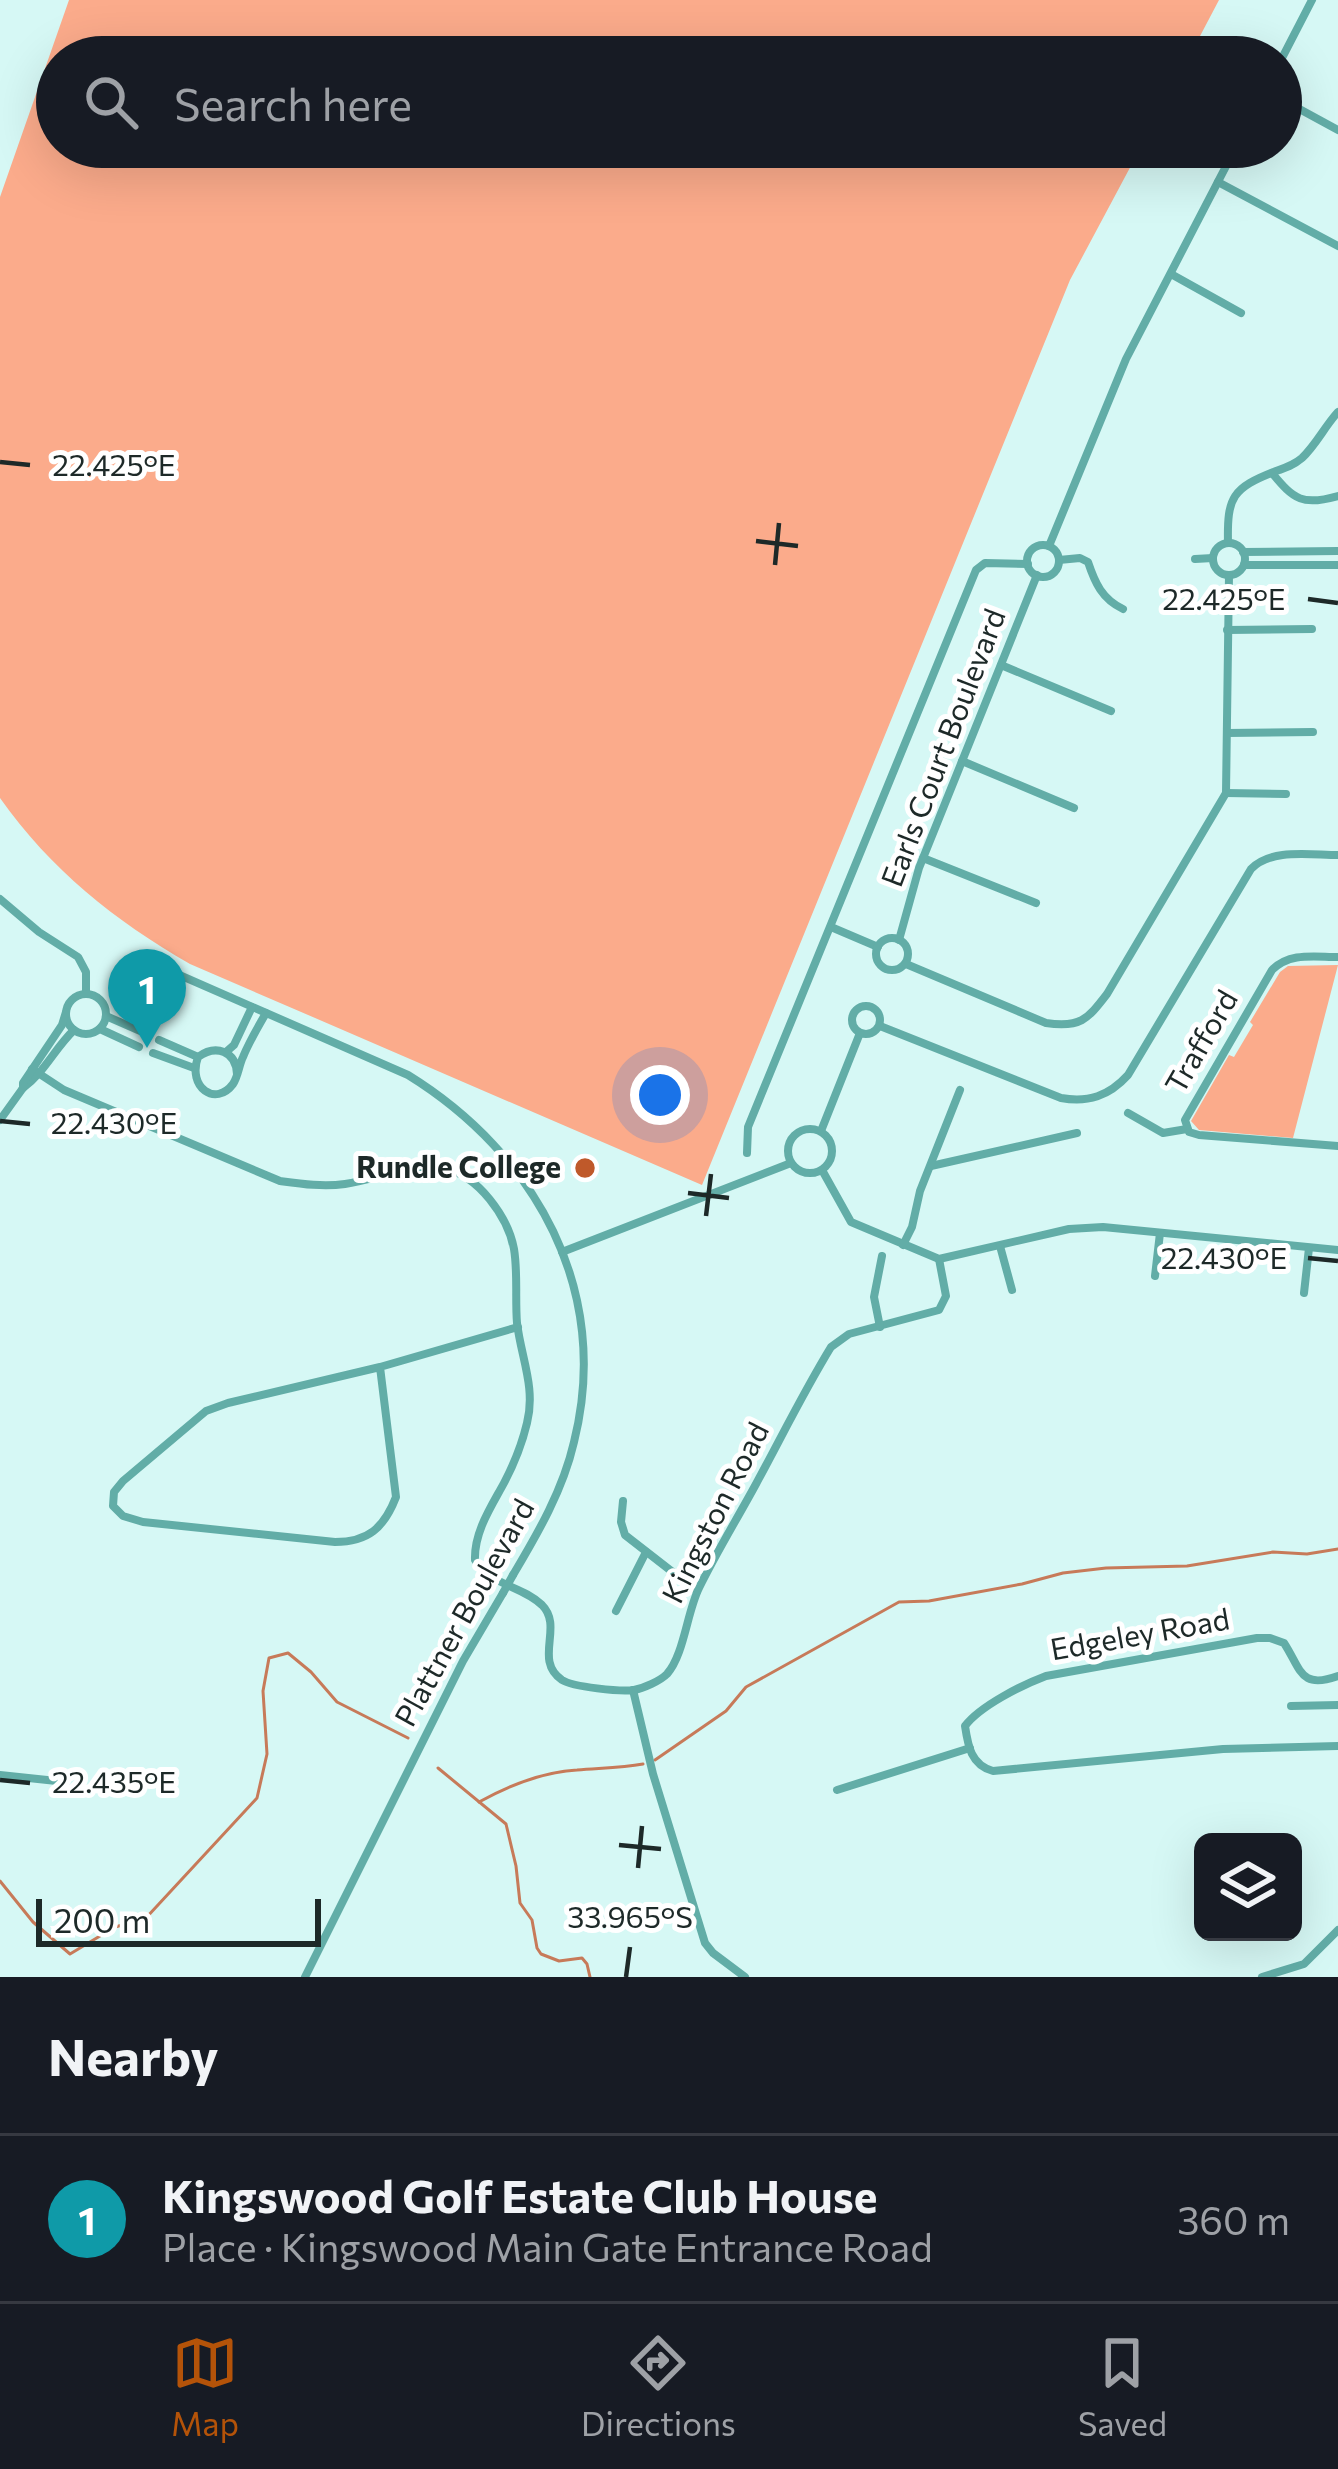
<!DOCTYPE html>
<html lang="en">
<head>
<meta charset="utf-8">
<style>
	body { margin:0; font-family:Commissioner,sans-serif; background:#242831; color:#f1f3f6 }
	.controls { position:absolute; right:36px; bottom:36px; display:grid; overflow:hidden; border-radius:18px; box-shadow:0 12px 48px #0002 }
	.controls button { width:108px; height:108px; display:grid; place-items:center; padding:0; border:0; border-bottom:3px solid #363941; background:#171b24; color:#f1f3f6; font:60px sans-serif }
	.scale { position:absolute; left:36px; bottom:30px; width:285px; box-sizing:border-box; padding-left:12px; border:6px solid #1d2928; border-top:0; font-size:33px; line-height:42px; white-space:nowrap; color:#1d2928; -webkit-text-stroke:9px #fff; paint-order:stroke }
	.you { position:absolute; left:660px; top:1095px; width:42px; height:42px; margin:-30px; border:9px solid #fff; border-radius:50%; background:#1a73e8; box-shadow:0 0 0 18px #1a73e833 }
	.badge { display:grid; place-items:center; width:78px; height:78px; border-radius:50%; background:#b45309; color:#fff; font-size:39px; font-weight:700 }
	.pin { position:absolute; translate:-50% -99px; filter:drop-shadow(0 3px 6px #0008) }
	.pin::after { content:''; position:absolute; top:63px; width:42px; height:36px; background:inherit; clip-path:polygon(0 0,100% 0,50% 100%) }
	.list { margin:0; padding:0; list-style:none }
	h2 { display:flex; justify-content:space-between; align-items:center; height:156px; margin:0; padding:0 48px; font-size:51px }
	h2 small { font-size:39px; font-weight:400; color:#9ea1a6 }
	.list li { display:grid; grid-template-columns:78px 1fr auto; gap:36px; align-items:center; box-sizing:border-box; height:168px; padding:0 48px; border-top:3px solid #363941 }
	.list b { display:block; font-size:45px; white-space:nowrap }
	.list p { margin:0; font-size:39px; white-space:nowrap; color:#9ea1a6 }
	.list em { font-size:39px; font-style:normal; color:#9ea1a6 }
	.icon { flex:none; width:66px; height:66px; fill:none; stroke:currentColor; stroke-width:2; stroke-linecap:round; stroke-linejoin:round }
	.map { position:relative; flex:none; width:1338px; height:1977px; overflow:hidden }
	.search { position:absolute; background:#171b24; box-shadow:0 12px 48px #0002; left:36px; right:36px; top:36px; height:132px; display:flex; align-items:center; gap:30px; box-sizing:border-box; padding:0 42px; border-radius:66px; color:#9ea1a6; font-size:45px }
	.sheet { height:324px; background:#171b24 }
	nav { display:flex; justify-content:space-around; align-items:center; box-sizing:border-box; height:168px; border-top:3px solid #363941; background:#171b24; font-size:33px; color:#9ea1a6 }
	nav a { display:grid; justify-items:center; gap:6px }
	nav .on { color:#b45309 }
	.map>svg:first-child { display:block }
	.green { fill:#fbab8b }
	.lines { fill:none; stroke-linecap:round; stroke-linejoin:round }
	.stream { stroke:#c77a59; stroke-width:3 }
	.minor { stroke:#62ada7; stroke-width:8 }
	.minor-bridge { stroke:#62ada7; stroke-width:8 }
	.ticks { fill:none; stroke:#1d2928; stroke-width:4.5 }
	.poi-dot { fill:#bf592a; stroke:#fff; stroke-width:4.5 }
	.labels { text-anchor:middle; stroke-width:10; stroke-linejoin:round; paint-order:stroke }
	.street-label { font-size:30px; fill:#1d2928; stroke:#fff }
	.poi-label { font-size:30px; font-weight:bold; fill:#1d2928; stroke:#fff; text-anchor:end }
	.ticks-label { font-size:30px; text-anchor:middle; fill:#1d2928; stroke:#fff; stroke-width:10; stroke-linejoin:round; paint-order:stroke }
</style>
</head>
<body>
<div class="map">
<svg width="1338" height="1977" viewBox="0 0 1338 1977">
	<rect width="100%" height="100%" fill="#d6f8f5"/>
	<g class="green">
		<path d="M69,0H1219L1189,57H57V147H1141L1070,280L702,1185L190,964C114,920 51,870 0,798V197Z"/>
		<polygon points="1338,965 1293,1138 1199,1130 1191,1121 1229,1055 1234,1057 1253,1025 1250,1022 1280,972 1288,966"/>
	</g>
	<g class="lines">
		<g class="stream">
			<polyline points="655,1760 726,1711 746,1687 899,1602 929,1601 1022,1584 1063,1573 1106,1568 1187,1566 1273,1552 1307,1554 1338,1549"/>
			<polyline points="438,1768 506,1824 516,1866 520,1903 532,1920 537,1948 541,1954 559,1961 582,1958 587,1964 590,1977"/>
			<path d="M479,1802C508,1786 543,1772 577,1770C600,1768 621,1768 643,1764"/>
			<polyline points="0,1881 33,1922 70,1954 115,1927 145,1919 257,1798 267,1754 263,1691 269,1658 288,1653 311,1672 337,1702 408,1738"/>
		</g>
		<g class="minor">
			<polyline points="1281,60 1312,0"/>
			<polyline points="1281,99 1338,130"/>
			<polyline points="1218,182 1338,246"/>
			<polyline points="1171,274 1241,313"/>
			<path d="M1272,473C1294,500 1303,506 1338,496"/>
			<path d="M1228,543C1227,497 1232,488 1276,471C1285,468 1294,465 1302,458C1316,445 1325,426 1338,412"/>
			<circle cx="1229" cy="559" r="16"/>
			<circle cx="1043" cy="561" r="16"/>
			<polyline points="1049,546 1126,359 1236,147"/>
			<polyline points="1243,552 1338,551"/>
			<polyline points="1195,559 1213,558"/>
			<path d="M1059,560L1080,558L1088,562C1095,583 1102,599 1123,609"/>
			<polyline points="1244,565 1338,565"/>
			<polyline points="1227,630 1312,629"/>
			<polyline points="1001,665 1111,711"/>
			<polyline points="1227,733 1313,732"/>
			<polyline points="962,761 1074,808"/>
			<polyline points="1226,793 1286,794"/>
			<polyline points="923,858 1036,903"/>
			<polyline points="0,899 39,932 78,957 86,972 86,994"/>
			<polyline points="831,927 878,947"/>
			<circle cx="892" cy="954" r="16"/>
			<polyline points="899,940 919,868 1037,575"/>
			<path d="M1338,957C1314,957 1290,952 1272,970L1185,1120L1189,1132L1199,1135L1338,1146"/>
			<path d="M152,963L408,1075C536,1154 612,1291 574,1442C563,1490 538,1533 513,1575"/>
			<path d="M906,964L1046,1023C1080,1028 1087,1020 1107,994L1226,793L1229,575"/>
			<circle cx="86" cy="1014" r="20"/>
			<circle cx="866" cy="1020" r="14"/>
			<polyline points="106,1016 145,1033"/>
			<path d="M880,1026L1061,1098C1088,1103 1109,1096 1128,1075L1251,869C1271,848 1310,855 1338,855"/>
			<polyline points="100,1029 139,1047"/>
			<polyline points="159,1040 198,1057"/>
			<polyline points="226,1052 234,1045 252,1007"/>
			<polyline points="153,1053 194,1068"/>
			<path d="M32,1069L64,1090L280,1181C302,1184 323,1187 345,1184C379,1179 410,1163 445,1169C478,1175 508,1217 514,1249C518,1273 515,1299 517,1323C521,1357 536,1388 527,1423C522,1444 514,1464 504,1483C491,1507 474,1532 475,1560C491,1586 521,1585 542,1605C564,1627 533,1660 562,1680C573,1687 621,1692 634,1690C644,1688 660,1681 667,1674C684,1655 687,1612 699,1588C716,1553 737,1519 756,1484C781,1438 804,1391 831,1347L849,1334L939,1310L946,1296L939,1259"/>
			<path d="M237,1074C236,1051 216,1044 198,1057C187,1088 216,1107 233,1084C238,1077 239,1065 243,1057C249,1042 258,1027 266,1013"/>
			<path d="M23,1088C44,1073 55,1048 74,1030"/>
			<polyline points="1128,1113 1163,1133 1187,1129"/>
			<polyline points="0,1120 23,1088 23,1083 62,1025 66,1012"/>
			<circle cx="810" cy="1151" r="22"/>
			<polyline points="821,1131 860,1033"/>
			<polyline points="747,1153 748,1127 976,570 985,563 1028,564"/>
			<polyline points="931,1166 1077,1133"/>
			<polyline points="822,1170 851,1222 939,1259 1069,1229 1103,1227 1338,1250"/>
			<polyline points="903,1245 912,1227 920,1191 960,1090"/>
			<polyline points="1000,1246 1012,1290"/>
			<polyline points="562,1252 791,1163"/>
			<polyline points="1155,1276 1160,1233"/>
			<polyline points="1304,1293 1309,1248"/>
			<polyline points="880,1327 874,1297 882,1256"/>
			<path d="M380,1367L396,1497C384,1528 368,1542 335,1542L143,1522L123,1516L113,1506L114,1492L123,1481L206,1411L228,1403L380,1367L518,1327"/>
			<polyline points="623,1501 621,1522 625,1535 697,1591"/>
			<polyline points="616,1611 646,1552"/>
			<path d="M1338,1676C1300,1690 1301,1669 1284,1643L1270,1638H1257L1046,1676C1022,1685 980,1706 965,1726C968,1746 971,1765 993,1771L1223,1749L1338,1746"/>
			<polyline points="633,1690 653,1774 705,1943 713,1953 745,1977"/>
			<polyline points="1291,1706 1338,1705"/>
			<polyline points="0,1775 66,1782"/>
			<polyline points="837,1790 970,1748"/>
			<polyline points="305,1977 463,1661 503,1593"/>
			<polyline points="1262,1977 1304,1964 1338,1930"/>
		</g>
		<polyline class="minor-bridge" points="503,1593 513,1575"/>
	</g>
	<path class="ticks" d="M0,462L30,465M756,541L798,546M775,565L779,523M1308,599L1338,603M0,1121L30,1124M688,1193L729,1198M706,1216L711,1174M1308,1258L1338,1261M0,1780L30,1783M619,1845L661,1849M638,1868L642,1826M626,1977L630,1947"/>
	<circle class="poi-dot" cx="585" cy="1168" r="12"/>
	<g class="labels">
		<g class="street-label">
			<text transform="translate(944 748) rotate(-69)" y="10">Earls Court Boulevard</text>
			<text transform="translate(1202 1042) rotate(-60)" y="10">Trafford</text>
			<text transform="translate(716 1513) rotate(-63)" y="10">Kingston Road</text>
			<text transform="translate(465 1613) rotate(-61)" y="10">Plattner Boulevard</text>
			<text transform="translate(1140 1635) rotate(-10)" y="10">Edgeley Road</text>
		</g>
		<g class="poi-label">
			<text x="561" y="1178">Rundle College</text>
		</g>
	</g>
	<g class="ticks-label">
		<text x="114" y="476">22.425°E</text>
		<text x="1224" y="610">22.425°E</text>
		<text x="114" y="1134">22.430°E</text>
		<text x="1224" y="1269">22.430°E</text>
		<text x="114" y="1793">22.435°E</text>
		<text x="630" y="1928">33.965°S</text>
	</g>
</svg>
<div class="controls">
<button><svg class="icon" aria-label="layers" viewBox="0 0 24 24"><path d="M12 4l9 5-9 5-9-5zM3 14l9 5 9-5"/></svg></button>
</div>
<div class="scale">200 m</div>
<div class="you"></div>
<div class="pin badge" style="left:147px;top:1048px;background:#0f9aa8">1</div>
<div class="search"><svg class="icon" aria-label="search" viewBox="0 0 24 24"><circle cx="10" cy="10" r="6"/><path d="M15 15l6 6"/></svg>Search here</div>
</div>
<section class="sheet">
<h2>Nearby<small></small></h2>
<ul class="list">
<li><span class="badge" style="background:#0f9aa8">1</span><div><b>Kingswood Golf Estate Club House</b><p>Place · Kingswood Main Gate Entrance Road</p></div><em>360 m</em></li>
</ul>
</section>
<nav>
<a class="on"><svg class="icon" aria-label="map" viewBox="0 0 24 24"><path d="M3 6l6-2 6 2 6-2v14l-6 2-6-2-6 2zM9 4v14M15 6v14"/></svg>Map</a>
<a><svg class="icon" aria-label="directions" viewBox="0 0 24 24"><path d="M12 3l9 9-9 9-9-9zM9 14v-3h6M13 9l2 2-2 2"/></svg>Directions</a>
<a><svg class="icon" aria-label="saved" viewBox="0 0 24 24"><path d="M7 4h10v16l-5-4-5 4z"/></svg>Saved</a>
</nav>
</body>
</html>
